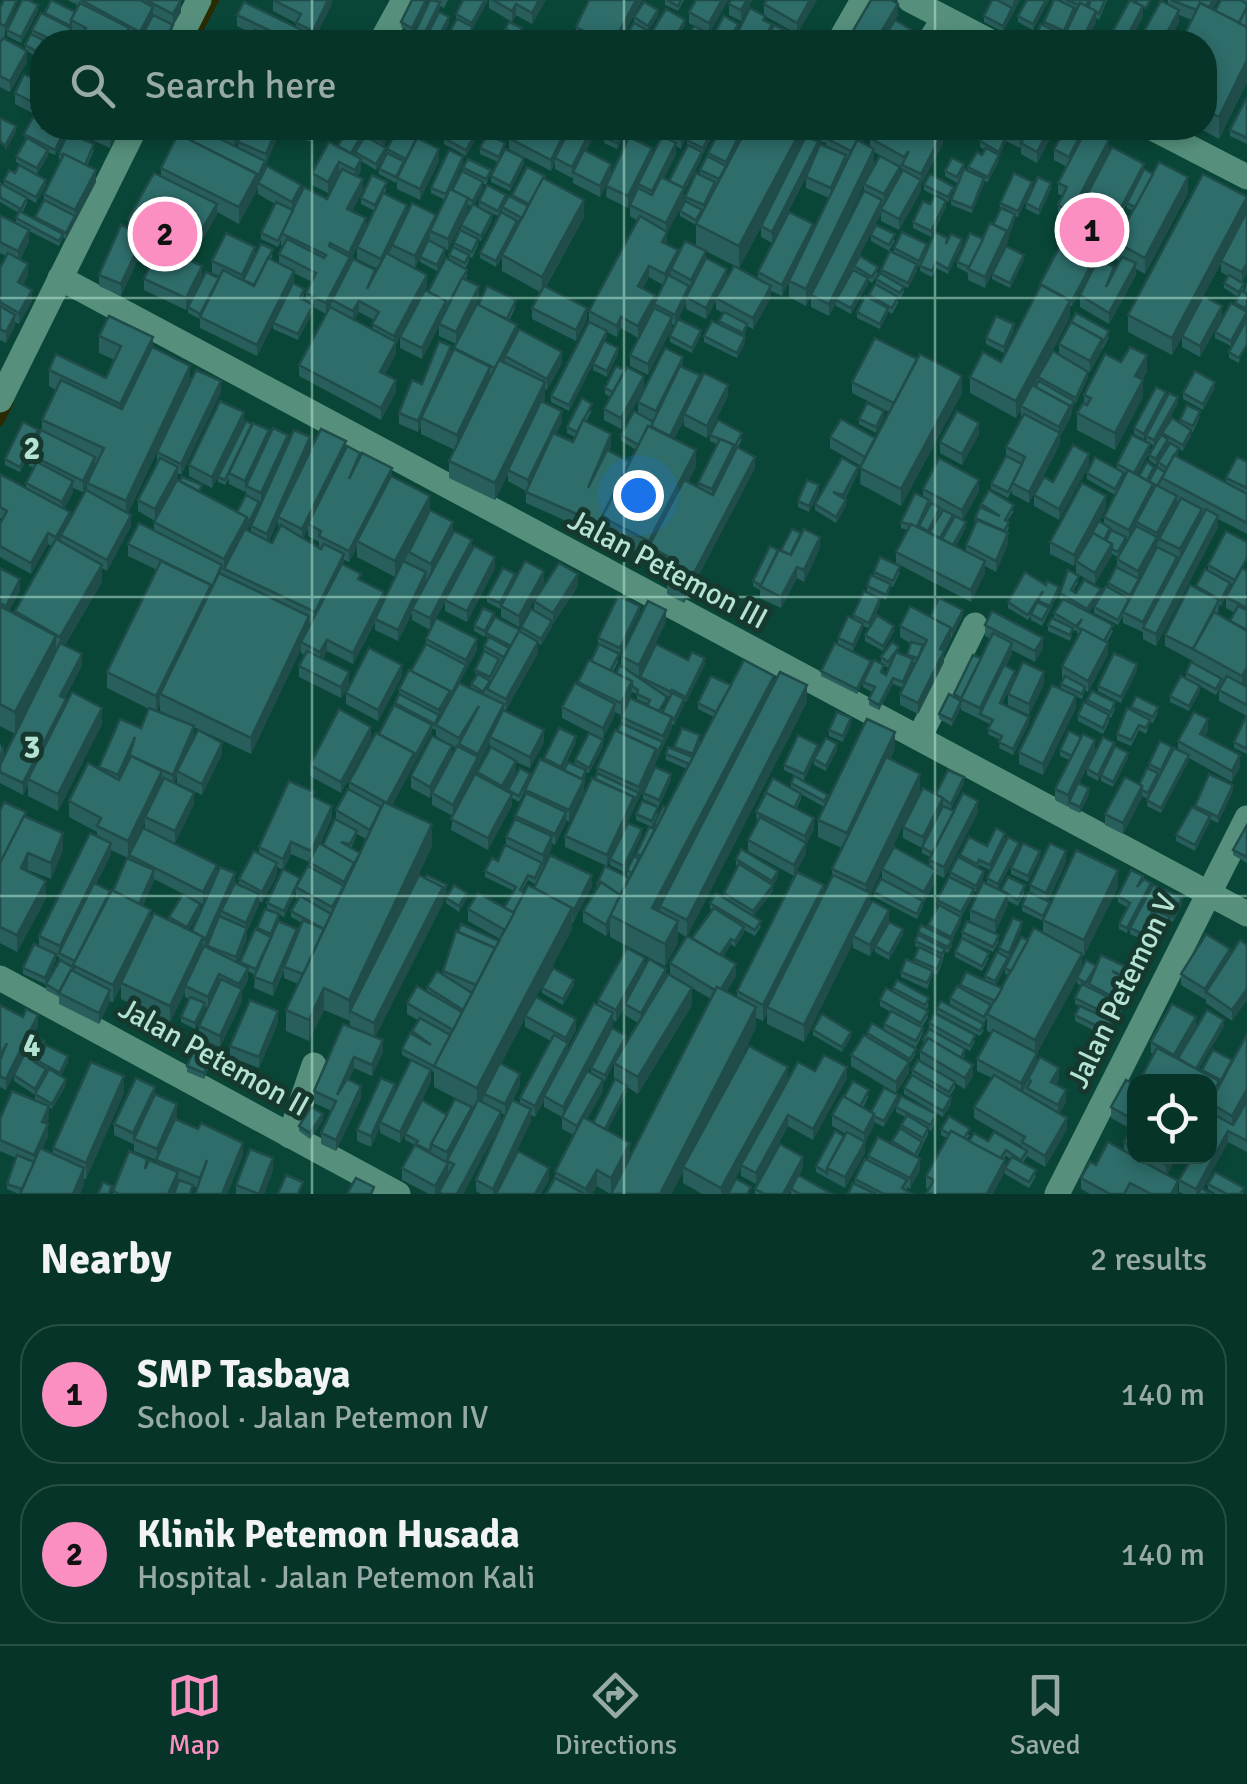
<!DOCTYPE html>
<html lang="en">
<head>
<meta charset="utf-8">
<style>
	body { margin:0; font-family:Signika,sans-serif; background:#153f35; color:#f1f3f6 }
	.controls { position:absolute; right:30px; bottom:30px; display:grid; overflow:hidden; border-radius:20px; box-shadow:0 5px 15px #0003 }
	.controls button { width:90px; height:90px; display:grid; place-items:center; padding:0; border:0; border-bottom:2px solid #284f46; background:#073429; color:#f1f3f6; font:50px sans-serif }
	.you { position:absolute; left:638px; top:495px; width:35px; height:35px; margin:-25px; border:8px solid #fff; border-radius:50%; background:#1a73e8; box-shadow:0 0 0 15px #1a73e833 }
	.badge { display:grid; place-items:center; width:65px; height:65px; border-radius:50%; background:#fc8fc2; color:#111; font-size:32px; font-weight:700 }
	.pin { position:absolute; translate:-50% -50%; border:5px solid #fff; box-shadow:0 2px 10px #0006 }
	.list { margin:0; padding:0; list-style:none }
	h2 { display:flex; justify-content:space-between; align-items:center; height:130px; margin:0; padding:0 40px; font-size:42px }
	h2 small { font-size:32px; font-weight:400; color:#98aaa8 }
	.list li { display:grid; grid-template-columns:65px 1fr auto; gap:30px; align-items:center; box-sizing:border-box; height:140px; margin:0 20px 20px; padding:0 20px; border:2px solid #284f46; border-radius:40px }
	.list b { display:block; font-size:38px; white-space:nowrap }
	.list p { margin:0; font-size:32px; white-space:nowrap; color:#98aaa8 }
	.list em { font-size:32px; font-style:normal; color:#98aaa8 }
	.icon { flex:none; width:55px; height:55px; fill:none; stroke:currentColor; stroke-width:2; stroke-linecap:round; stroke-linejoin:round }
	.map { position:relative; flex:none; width:1247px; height:1194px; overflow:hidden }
	.search { position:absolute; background:#073429; box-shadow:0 5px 15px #0003; left:30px; right:30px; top:30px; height:110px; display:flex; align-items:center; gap:25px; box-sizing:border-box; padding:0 35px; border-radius:40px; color:#98aaa8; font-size:38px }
	.sheet { height:450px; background:#073429 }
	nav { display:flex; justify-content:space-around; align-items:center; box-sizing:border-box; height:140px; border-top:2px solid #284f46; background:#073429; font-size:28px; color:#98aaa8 }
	nav a { display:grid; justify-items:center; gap:5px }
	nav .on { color:#fc8fc2 }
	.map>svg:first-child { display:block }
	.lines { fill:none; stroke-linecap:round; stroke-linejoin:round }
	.stream { stroke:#2a2b00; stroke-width:8 }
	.minor { stroke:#56907d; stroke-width:25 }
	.wall { fill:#285e5b; fill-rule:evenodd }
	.shaded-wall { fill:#204c4a }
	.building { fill:#2e6d6a; stroke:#204c4a; stroke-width:2.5 }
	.grid { fill:none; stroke:#b5e3d3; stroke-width:2.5; stroke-opacity:0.55 }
	.labels { text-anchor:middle; stroke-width:10; stroke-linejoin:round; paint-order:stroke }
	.street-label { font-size:30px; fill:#b5e3d3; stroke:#17382e }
	.grid-label { font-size:32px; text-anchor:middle; font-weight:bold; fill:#b5e3d3; stroke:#17382e; stroke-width:10; stroke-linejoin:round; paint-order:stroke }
</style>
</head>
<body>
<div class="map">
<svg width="1247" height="1194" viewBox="0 0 1247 1194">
	<rect width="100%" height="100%" fill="#094637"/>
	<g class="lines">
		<g class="stream">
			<polyline points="193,42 215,0"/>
			<polyline points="0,422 9,404"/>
		</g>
		<g class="minor">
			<polyline points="910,0 991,42"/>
			<polyline points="178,42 199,0"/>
			<polyline points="381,42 404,0"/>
			<polyline points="839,42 863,0"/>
			<polyline points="929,42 944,18"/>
			<polyline points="1152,128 1247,177"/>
			<polyline points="60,278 1247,914"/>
			<polyline points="0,400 135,128"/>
			<polyline points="919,738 975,625"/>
			<polyline points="0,978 398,1194"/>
			<polyline points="290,1136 314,1065"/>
			<polyline points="1057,1194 1247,818"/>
		</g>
	</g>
	<g class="wall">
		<polygon points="18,0 5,32 4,39 25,50 25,45 32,35 32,30 45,15 45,13 75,12 77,9 76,2 75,4 68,0 181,0 181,12 173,25 173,31 166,42 158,42 145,35 145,33 141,40 81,37 71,31 66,42 42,42 42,60 27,51 27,62 10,92 0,87 0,8"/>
		<polygon points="273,0 332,0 332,4 312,42 249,42 253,34 237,26 237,15 296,27 296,23 273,11"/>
		<polygon points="430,0 448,0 444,8 440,6 424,40 416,35 416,30"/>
		<polygon points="488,0 473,28 473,33 468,42 470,42 425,42 425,39 449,23 441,38 445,40 456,20 456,14"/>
		<polygon points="489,0 546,0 532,24 516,15 512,22 489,8"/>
		<polygon points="589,0 642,0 625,31 628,32 634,23 634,17 658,16 648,31 653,34 653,30 685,25 675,42 558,42 574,42 576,39 576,27"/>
		<polygon points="665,0 684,0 678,11 665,5"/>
		<polygon points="728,0 709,34 709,39 698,28 689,23 689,12"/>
		<polygon points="752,0 741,21 729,15 729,4"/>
		<polygon points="767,0 817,0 797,34 765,16 765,20 772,29 793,40 791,42 734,42 734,40 764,15 764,4"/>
		<polygon points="992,0 1020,0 1003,32 984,22 984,16"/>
		<polygon points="1027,0 1049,0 1033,30 1018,22 1018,16"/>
		<polygon points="1062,0 1107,0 1099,20 1096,18 1096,22 1086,42 1061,42 1077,10 1074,9 1064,36 1057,33 1057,37 1044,26 1044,22 1062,2"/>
		<path d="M1168,0H1218L1213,9L1215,11L1221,0H1247V82L1219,139L1199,128H1204V42H1138L1168,4ZM1179,15L1192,20L1181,42L1171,37L1179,22Z"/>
		<polygon points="426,6 412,33 401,27 401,22"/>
		<polygon points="38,11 21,43 7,36 7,30"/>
		<polygon points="505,29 522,34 518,41 514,39 514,42 505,32"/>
		<polygon points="42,83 42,118 15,104 15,93"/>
		<polygon points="1247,97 1247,144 1230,136 1230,130"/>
		<polygon points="66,128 119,128 119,131 110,148"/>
		<path d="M203,128H244L235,146L238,148V142L277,138L265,165V169L301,194L327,199L340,173L328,193L312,185V173L338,147L348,128H369L353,155L355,156V152L368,137V134L394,128L383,146L386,153L376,170L361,161V170L358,176L363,190L352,211L366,229L375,211L361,204V198L387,188L384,194L407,215L436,220L445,200L431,193V188L463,163L451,189L452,190L463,171V168L491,170L486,185L483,183V188L474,205L492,221L481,241L478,240V245L472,258L469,257V261L465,269L467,276L465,280L479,298L456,344L439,336V325L422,359L400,348V337L449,260V255L454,247V243L461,231V225L471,206L468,205V209L448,250L445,249V255L437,271L420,262V258L415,268L427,286L396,344V354L385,374L396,392L381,420L299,376V365L326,314L313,307V311L298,340L273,329V324L257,356L200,328V319L188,313V307L220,276L212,273V261L255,255H273L271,259L279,263V254L283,246L281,245V240L278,247L261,239V233L275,204L258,194V188L239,224L217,212L191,261L202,277L186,310L144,290V279L159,246L144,238V246L121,296L99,286V275L128,228V219L161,176V168L180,135L203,130ZM357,247V259L378,269L375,275L350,266V262ZM294,273L312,282L306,293V302L302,299L304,294L287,296L294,282ZM359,312L374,320L372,330L354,320Z"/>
		<polygon points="278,128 315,128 315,133 310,142"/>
		<polygon points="424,128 419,139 439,161 420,200 397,189 397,180 396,183 379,174 379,169 387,153 387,149"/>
		<polygon points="450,128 479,128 478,135 466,156 444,144 444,138"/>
		<polygon points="592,128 608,128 604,134"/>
		<polygon points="627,128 617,149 604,143 604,137"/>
		<path d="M654,128H691L681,149L676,146V154L664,178L669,181L687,145V140L716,128L703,154L702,153V157L684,192V200L667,233V244L678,254L706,259L727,278H758V272L813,231L829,198L806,188V177L772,243L761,237V227L739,268L696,246V225L680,216V211L685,201V197L700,175V170L708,157V153L740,140L808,137L818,150L826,146V141L825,143L812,137V132L870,128L862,143L870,147V138L918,135L943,143L921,185V191L899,230L881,221V213L858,258L878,273L872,283L868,280V284L851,314L836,306V303L829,316L811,307V296L806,306L789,297V281L782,296L771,291V297L753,329L747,326L744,337L745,343L737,358L704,342V336L719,324L723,313L716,309V301L706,319L686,309V303L678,319L701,335L692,353L670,342V336L675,326L672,324V328L648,375L630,366V355L654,308L638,338L621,328L617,337L607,332L604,342L618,354L607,377L593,370V364L569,411L551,402V396L589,322V311L638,221L630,216V205L638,188L628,208L606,197L607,183L600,197L573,183V177L572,178L555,169V163L551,171L509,149V138L592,140L586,151L611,175L652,156L661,139L660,129ZM874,152L902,168L900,176L874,165ZM864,185V192L818,281ZM649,277L663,285L655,302L643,288Z"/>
		<polygon points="986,128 1056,128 1037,163 1021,154 1021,146 1020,148 1006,141 999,156 999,161 988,182 984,181 972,213 951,205 951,200 957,183 945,176 945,171 964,170 968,171 968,167 982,155 985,150 980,147 980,141 987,128"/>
		<polygon points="24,134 64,138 55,155 48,152 48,156 37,174 16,162 16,157 26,140"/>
		<polygon points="1100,135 1109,151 1071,223 1058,216 1058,205 1063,196 1058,194 1058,183 1067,167 1054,160 1054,149"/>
		<polygon points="480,148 524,164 510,191 491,182 491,176 498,162 480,154"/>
		<polygon points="94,150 87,166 96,182 66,239 63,237 59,246 29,231 29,241 20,260 28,276 23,285 32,301 19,324 15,322 15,326 6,343 0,340 0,268 6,256 0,253 0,215 16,223 16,218 19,213 0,202 0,183 4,185 4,180 46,185 36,203 27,198 27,203 22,213 35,220 44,200 44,194 61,160 59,159 59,153"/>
		<polygon points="1144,169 1188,193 1145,274 1136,269 1136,275 1109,324 1080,307 1080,295 1114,272 1120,261 1116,259 1116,242 1133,211 1127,208 1127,203 1072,306 1070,306 1070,317 1045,364 1088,377 1076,403 1074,402 1070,418 1060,437 1060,444 1029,503 1012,494 1012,490 1008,498 991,489 991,484 1006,456 1006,447 1022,418 1021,417 1021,410 1016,418 970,393 970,377 1001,362 1040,287 1040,284"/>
		<polygon points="545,179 584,217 546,287 587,319 576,341 532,319 532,308 540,292 502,271 502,257 496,267 480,258 480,253 502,213 502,208 498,216 479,207 479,201 506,200 512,197 512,195"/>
		<polygon points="924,185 954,187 948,202 946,201 946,207 931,237 913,228 913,222 930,204 935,196 924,190"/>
		<polygon points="1032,187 1018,217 1015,216 1007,243 985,288 968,280 968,273 957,267 957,262 983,239 993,225 1000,208 1000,203"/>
		<polygon points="1051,189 1039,215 1026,209 1026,203"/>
		<polygon points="1247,197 1247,274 1242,283 1244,289 1242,292 1244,293 1247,282 1247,317 1231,346 1215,338 1215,332 1235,306 1238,297 1224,288 1224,283 1228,276 1221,272 1221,263 1203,296 1222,317 1200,357 1182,347 1182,337 1172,355 1128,332 1128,315"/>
		<polygon points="871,235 895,240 889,251 871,241"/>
		<polygon points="946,243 962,245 948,274 936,268 932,277 920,271 920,266 924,256 919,266 917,265 917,270 908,288 902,285 904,292 900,299 898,298 898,303 892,314 888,311 880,329 857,318 857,312 869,298 869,295 876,284 876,279 881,274 881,270 894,253 894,248 927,248"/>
		<polygon points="1024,260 1010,288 992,279 992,274"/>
		<polygon points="516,306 509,321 517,334 562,363 547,390 545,389 543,402 562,422 556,434 573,442 575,437 567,433 567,427 592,410 586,422 611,445 609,451 630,462 636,450 621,441 621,435 654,421 638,413 638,402 683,367 700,382 728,396 707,438 684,426 684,420 674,439 696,467 688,482 698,487 698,483 717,444 710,441 710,435 742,439 738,447 755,468 684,603 667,594 667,583 673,571 602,533 602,532 600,536 526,503 526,491 508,481 508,474 495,500 449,478 449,461 455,450 421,434 421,426 418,432 399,424 399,413 422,384 451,356 454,348"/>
		<polygon points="1247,319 1239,363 1229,358 1229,352"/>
		<polygon points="1014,330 1004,353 986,344 986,338"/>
		<path d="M99,336L153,348L190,382L128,513L131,526L107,571L102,568V582L65,645L82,665L65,698L66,703L102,724L58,811L28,796V785L23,795L0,783V742L4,755L15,734L0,726V568L20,590L9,611L15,614V611L52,546L48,544L31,574L0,557V524L3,519L0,518V474L26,488V483L34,468L29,466V455L20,472L5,465V459L38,435L42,430V420L56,390L49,386V370L106,378L115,360L99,353ZM87,484V491L70,519L64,509L73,492V488L83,492Z"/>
		<polygon points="1109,337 1090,372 1059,355 1059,344"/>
		<polygon points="1121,362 1147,372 1142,380 1143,397 1115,450 1077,430 1077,413 1084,404 1084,395"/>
		<polygon points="852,382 962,393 901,506 860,484 861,466 830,448 830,437 875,438 889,412 852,393"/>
		<polygon points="605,388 644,388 621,429 604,420 604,409 610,397 605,394"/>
		<polygon points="1215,388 1203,410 1183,399 1183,393"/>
		<polygon points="221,392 181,475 178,473 178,478 155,521 138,511 138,500 157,463 157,452"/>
		<polygon points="1166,392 1144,439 1134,434 1134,428"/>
		<polygon points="1178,403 1154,446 1146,441 1146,436"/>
		<polygon points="1200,416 1193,432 1191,431 1191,436 1183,451 1179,449 1177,457 1226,483 1226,478 1247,462 1247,534 1218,519 1218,527 1156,646 1143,639 1143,632 1123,623 1123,615 1118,625 1094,613 1094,607 1100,596 1089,612 1113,631 1107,642 1108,654 1088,692 1085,690 1082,699 1061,689 1061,684 1064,679 1062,678 1062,666 1079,634 1077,633 1077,629 1076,631 1073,630 1070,641 1048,631 1048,625 1054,619 1054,613 1062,600 1060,599 1060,593 1079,581 1073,591 1076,593 1101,594 1108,587 1108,583 1117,567 1117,559 1128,540 1126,539 1118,557 1112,554 1095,584 1076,573 1076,562 1074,566 1050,554 1050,542 1106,508 1091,535 1104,524 1104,517 1126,475 1124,473 1115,495 1087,479 1087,473 1117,469 1117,464 1150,450 1137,475 1139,476 1154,472 1158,467 1158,462 1170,443 1168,442 1168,445 1156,465 1149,460 1149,455 1162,436 1162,433 1180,423 1180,420"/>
		<polygon points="884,417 876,433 859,424 859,419"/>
		<polygon points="244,424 212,488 189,476 189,465"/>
		<polygon points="979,434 962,465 940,453 940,442"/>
		<path d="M269,436L288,444L310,448L298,476L346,450L360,458L392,477L453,533L495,568L467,622L445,611V601L436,618L477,650L459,683L471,689V684L476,676L475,670L484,652V646L488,639L486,634L485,637L474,631V626L494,619L520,630L521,632V627L534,611V601L578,586L553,624L552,623V627L541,645L538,643V653L506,710L504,709L544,742L530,768L516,762V772L506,791L508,792L530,778L544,761V758L576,742L563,770L575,765V760L603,746L589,773L586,772L584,782V791L569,822L566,820L555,845L552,843V847L535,884L528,880L522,891L525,893L534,888L592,886L573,923H572V929L536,997L576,1030L568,1044V1050L598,1005V1000L645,967L666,978L692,1005L638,1094L627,1087V1091L607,1131L630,1157L711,999L670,975V963L686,937L678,932V943L665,966L610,937V930L606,936L583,922V911L597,889V884L627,876V870L636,857V854L654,829V825L666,808L687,769L666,760V754L674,749V747L700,741L696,751L714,717L698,709V703L731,685L774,682L807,702L687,936L692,939L712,910L710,908V903L724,898V893L738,866L736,865V859L778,877L773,886V891L753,916L761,926L755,936L744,930V933L735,947L731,944L723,957L736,976L726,992L737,997V991L824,893L832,877V869L842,848L818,837V820L824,807L801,794V799L796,809L814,829L806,845V854L794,876L748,851V840L757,823L756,812L791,788V783L828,800L895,749L890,759L920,790L882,869L929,866L930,857L922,853V848L903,838V827L936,794L964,783L951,809L954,811L978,812L944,878L936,874V881L923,903V906L917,919L874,897V892L882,880V869L870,895V905L903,935L889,960L875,952V947L870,956L853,948V943L804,1042L767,1024V1013L763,1021L756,1018V1028L720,1098L788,1081L815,1071L847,1078L813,1140L788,1126L756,1184L741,1176V1168L727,1194H702L683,1183V1172L671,1194H610L597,1186L592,1194H546L574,1135L562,1129V1117L544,1107V1101L535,1117L531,1115V1121L496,1194H481L476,1191V1180L505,1115L501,1113V1123L463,1194H439L449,1173L448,1172L437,1194H429L402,1180V1168L415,1145L405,1140V1134L400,1143L380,1133V1127L371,1147L357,1141V1130L395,1093L427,1068L402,1055V1049L418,1020L407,1014V1003L427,991V987L443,975V971L499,941L500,939L468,921V909L504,908L514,891L485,877V871L498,861L506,845V837L515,819L525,794V790L519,802L512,798V805L488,850L451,830L453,816L432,805V795L430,798L411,788V776L452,756L456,748L436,736V729L435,730L432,728V731L392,805L432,846L408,897L447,891L443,898V903L375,1037L383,1052L372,1076L354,1068L349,1080L361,1098L336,1151L321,1144V1133L332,1111L314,1103V1091L350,1026V1021L324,1010L309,1041L286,1031V1010L298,984L284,978V970L273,996L254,988L255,975L248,971V980L242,991V1001L220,1047L199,1038V1026L208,1008L205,1007L195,1029L181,1022V1017L189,999L185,997V992L170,1022L121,999V986L113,1002L110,1001L99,1024L59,1004V997L46,990V984L59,962V957L56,956V960L45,984L23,974V968L39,946V936L97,836V832L69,817V801L99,767L141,728L149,709L107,688V672L157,570L128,556V544L154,531V522L202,491L201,492L237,512L246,495V490L245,492L229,484V478L225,485L218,482V477ZM259,503L261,504L251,526V532L247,529L259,508ZM278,521L279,529L272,543L269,541ZM308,529V536L319,542V547L303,538ZM357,547V557L395,577L384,599L344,565V560L349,562ZM412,613V620L430,630L426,639V644L411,671L399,689V694L395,705L349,782V789L336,810V819L323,845L320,844L332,817L314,797L259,847V853L239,879V885L217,876L130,854L145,822V828L175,843L194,804L174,783L177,776V783L202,795L222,754L189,748L194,737V727L251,754L301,649V653L305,655L299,666V677L341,698L349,684L323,659L327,651L353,664L375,622V630L398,641ZM160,704V711L182,721L157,711ZM490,743V749L477,772V775L458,805ZM357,834L366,839L360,853L351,848ZM111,850L128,858L129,855V859L113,891H110L96,884L111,854ZM291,854L309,862V866L300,880L283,870ZM277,867L283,870L267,903V909L240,964L237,963L247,939V931L259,905V901L262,903L277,875ZM154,879L203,904L214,882L192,931L189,930L200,910L169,917V921L151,918L143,906ZM296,891V898L298,899L291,911V917L302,923L297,936L279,921V914L284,917ZM625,1006V1015L638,1023L617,1059L626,1041L591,1068V1073L588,1071L613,1025V1020L616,1022ZM525,1018V1027L551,1041L520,1098V1104L513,1100L520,1085L501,1064ZM614,1063V1080L593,1123L587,1119L603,1091V1080L605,1081ZM431,1070L434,1072V1087L474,1108L472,1112L447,1115L422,1100L431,1081Z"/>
		<polygon points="1089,465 1059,520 1034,506 1034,495 1053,482"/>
		<polygon points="858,473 845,499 846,506 836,523 815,510 815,504"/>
		<polygon points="923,489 979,491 963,520 966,527 956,546 966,552 966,545 975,524 975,518 981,504 1014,511 1007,521 1009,528 1007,532 1008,544 996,572 985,566 985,573 971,602 896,563 896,552 907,530 901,528 901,522 923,497"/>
		<polygon points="819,491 809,512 798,507 798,501"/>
		<polygon points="820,548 804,582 797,578 781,608 760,598 760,590 753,586 753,581 781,550"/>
		<path d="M1208,565L1247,571V684L1246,686L1247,687V716L1219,701V690L1221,686L1216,695L1200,686V691L1189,711L1170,702V696L1186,678V673L1193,663V661L1165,646V635L1196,586L1208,570ZM1230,583L1233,585L1226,597V608L1235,613L1230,621L1218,614L1219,604L1221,606L1230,588Z"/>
		<polygon points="874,572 900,572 893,587 891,586 886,600 867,592 867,586 874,576"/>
		<polygon points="515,580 544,582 519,627 501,617 501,607 500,609 487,602 487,597"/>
		<polygon points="1059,592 1042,626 1031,620 1031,616 1028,620 1008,608 1008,602"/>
		<polygon points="880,604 871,625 894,631 883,651 865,641 865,635 869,628 863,626 863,629 853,651 838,644 838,638 853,618 853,615"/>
		<polygon points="640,612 620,653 598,643 598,638"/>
		<polygon points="963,615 944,653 944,662 918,714 900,705 900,694 915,663 913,663 903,688 893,684 879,710 869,705 869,699 872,692 863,687 863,682 857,694 821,676 821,671 871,666 884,671 883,674 886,675 888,668 881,663 881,657 899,653 907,656 910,643 900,637 900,626 930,617"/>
		<path d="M666,622L639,676L629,672L640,679V677L688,660L705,664L686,702L684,701V705L674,725L672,724V728L607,866L565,847V836L597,773V768L621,723V717L648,704L637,699V694L632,692L621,715L615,712L603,739L562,718V707L578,685V682L619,660L613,672L616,673L621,666V656ZM662,694L670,697L662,713Z"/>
		<polygon points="985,625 1043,649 1035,662 1012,650 1012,654 1006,666 1015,677 1002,704 1029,723 1013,755 999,748 1000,740 988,734 990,724 961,710 961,707 952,726 939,719 939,714 954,697 954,694 981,658 991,639 985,636"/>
		<polygon points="1137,670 1121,703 1098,691 1098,686"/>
		<polygon points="402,676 378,721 346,704 346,693"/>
		<polygon points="1044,684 1029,715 1008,705 1008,694"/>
		<polygon points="1087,700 1115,708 1111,718 1109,717 1109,721 1103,734 1078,721 1078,715 1087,704"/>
		<polygon points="1131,707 1158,712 1153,723 1150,722 1146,734 1139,730 1131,746 1117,740 1117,734 1131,710"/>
		<polygon points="1076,708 1043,775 1019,764 1019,752"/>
		<polygon points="1247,717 1247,754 1234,748 1234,742"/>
		<polygon points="851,724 843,742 829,736 829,730"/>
		<polygon points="1208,731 1205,736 1240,767 1232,782 1189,758 1161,813 1147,806 1148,799 1142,796 1123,834 1105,825 1105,814 1139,785 1149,768 1149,764 1178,750 1178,741"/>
		<polygon points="371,738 341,793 310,776 310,765"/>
		<polygon points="1114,748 1098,781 1087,775 1087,769"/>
		<polygon points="818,750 804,780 784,770 784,765"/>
		<polygon points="837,750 826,771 814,765 814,759"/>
		<polygon points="1060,750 1095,751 1079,783 1089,794 1080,813 1069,808 1069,804 1068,807 1055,800 1055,789 1069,760 1060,756"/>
		<polygon points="1128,758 1113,787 1101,781 1101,775"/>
		<polygon points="671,780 659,806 643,799 643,793"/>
		<polygon points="1233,791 1218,823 1210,819 1210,822 1195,851 1176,841 1176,835 1195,808 1195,806"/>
		<polygon points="0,811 26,817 63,850 51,879 28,870 27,872 46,898 17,952 0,943"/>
		<polygon points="658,813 652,827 636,820 636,814"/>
		<polygon points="1247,825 1247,863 1233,855 1233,850"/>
		<polygon points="642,835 624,872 610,865 610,859"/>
		<polygon points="1008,837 998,889 1025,891 1018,906 1008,901 1008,905 995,933 970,921 970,910 987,884 987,878"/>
		<polygon points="1005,839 990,870 979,865 978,868 984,876 976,892 974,891 974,895 961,917 961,922 952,940 952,946 948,953 945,951 942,963 937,975 933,973 927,989 901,977 901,972 914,962 919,948 915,946 918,932 928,928 938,906 937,900 950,877 950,872 960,858 960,855"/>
		<polygon points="1040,857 1028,882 1011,874 1011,868"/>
		<polygon points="1066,862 1048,901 1050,906 1118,887 1084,956 1082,955 1082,968 1096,966 1133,975 1129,984 1126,983 1118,1002 1122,1010 1115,1024 1112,1022 1112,1027 1107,1037 1075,1021 1075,1015 1080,1006 1075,1004 1075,998 1081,986 1077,983 1077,980 1037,1053 1037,1062 1059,1079 1056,1085 1066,1102 1059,1113 1067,1129 1045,1167 1027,1156 1023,1163 1036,1176 1029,1188 1005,1174 1005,1168 1011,1159 1006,1156 1004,1159 1005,1171 993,1194 929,1189 926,1188 926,1176 947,1138 941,1135 941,1129 970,1135 967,1139 969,1141 988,1141 1022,1148 1022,1146 974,1118 974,1107 992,1078 977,1071 977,1059 991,1033 987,1031 987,1017 984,1023 950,1004 950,998 960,988 960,985 985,980 985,976 999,953 999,948 1022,928 996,985 1002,988 1008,976 1005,974 1005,968 1028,940 1043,933 1043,921 1022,911 1022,905 1030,893 1030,885"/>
		<polygon points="1151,888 1127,933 1119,929 1119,924 1128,908 1118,902 1118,896"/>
		<polygon points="1164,895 1182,904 1173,922 1170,920 1150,962 1136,955 1136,950 1160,902 1141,939 1130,934 1130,928"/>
		<polygon points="446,898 467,898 459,912 446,903"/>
		<polygon points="962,932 999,941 993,952 962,938"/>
		<polygon points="1247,945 1247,1000 1232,1021 1206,1003 1206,1000 1181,985 1181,974 1230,955"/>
		<polygon points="955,952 989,958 982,971 955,957"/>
		<polygon points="574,985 563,1005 542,993 542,988"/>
		<polygon points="893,988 929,1004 926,1010 928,1017 922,1027 923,1033 916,1047 884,1030 884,1024 891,1012 880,1006 880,1000 893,992"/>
		<polygon points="0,1005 38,1026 33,1036 44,1047 36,1063 38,1064 38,1061 68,1062 61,1076 66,1085 52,1109 49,1107 49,1117 46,1124 48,1136 42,1149 53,1154 53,1148 124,1093 86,1179 84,1179 84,1184 80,1194 19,1194 7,1189 7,1184 16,1158 0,1151 0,1119 35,1100 35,1095 14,1081 14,1075 26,1049 6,1090 0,1087"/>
		<polygon points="937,1008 984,1030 980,1036 937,1013"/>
		<polygon points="278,1023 259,1068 230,1057 230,1046"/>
		<polygon points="929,1023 975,1041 970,1051 929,1029"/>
		<polygon points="1224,1026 1198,1070 1202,1072 1202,1070 1232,1060 1247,1034 1247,1152 1228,1142 1202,1189 1211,1194 1184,1194 1179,1192 1179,1180 1212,1121 1210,1120 1210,1082 1151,1053 1151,1042 1196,1029"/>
		<polygon points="813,1030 851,1037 842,1052 813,1035"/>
		<polygon points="867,1033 916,1054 909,1064 909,1073 896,1093 851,1066 851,1055 867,1037"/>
		<polygon points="923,1039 965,1055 963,1059 973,1076 965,1089 955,1083 955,1088 949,1097 951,1104 943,1117 904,1094 904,1088 912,1075 912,1070 920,1062 920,1051 924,1045"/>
		<polygon points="215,1051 204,1079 187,1072 187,1066"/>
		<polygon points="1134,1085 1134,1156 1175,1156 1175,1160 1167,1175 1178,1192 1177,1194 1090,1194 1081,1189 1081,1178 1096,1165 1124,1151 1124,1142 1131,1129 1111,1118 1111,1107"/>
		<polygon points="155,1095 177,1116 176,1119 243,1155 227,1194 195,1194 197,1188 193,1186 193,1191 178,1180 173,1194 113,1194 113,1191 147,1164 156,1163 156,1160 134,1151 134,1143 133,1144 114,1135 114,1124"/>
		<polygon points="869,1095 863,1108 871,1112 898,1101 884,1127 874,1122 874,1126 865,1142 865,1153 845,1188 816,1172 816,1166 846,1134 832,1126 832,1115"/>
		<polygon points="896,1107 936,1120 931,1131 928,1129 928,1134 917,1157 920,1170 910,1189 907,1187 907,1191 912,1194 848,1194 855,1184 855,1179 868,1160 868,1156 892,1144 892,1141 901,1129 901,1125 905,1117 896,1112"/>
		<polygon points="323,1120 310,1139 299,1131 299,1126"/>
		<polygon points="803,1168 799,1176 832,1194 791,1194 791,1191 789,1194 755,1194 755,1189"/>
		<polygon points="273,1170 264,1194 236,1194 236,1185"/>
		<polygon points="1208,1184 1244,1188 1243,1194 1216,1194 1208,1189"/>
	</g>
	<g class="shaded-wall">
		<polygon points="17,0 18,0 18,2 5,32 5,26"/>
		<polygon points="181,0 181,12 173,26 173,14"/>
		<polygon points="328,0 332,0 332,4 313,42 313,31"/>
		<polygon points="426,0 426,6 412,33 412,28"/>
		<polygon points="485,0 488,0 473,28 473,33 468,42 465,42 472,28 472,23"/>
		<polygon points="539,0 546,0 532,24 532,13"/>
		<polygon points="636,0 642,0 620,42 614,42"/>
		<polygon points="722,0 728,0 728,1 709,34 707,42 704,42 709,34 709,23"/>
		<polygon points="747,0 752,0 741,21 741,10"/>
		<polygon points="810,0 817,0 797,34 797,23"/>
		<polygon points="1014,0 1020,0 1003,32 1003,26 1012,8"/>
		<polygon points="1046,0 1049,0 1033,30 1033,24"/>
		<polygon points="1213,0 1218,0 1206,25 1206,14"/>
		<polygon points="440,2 440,8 424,40 424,34"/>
		<polygon points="516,4 516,15 512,22 512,11"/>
		<polygon points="898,4 898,15 882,42 875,42"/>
		<polygon points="38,5 38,11 21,43 21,37"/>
		<polygon points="1143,6 1143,17 1130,42 1124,42"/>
		<polygon points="153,7 153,18 145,30 140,42 140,32"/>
		<polygon points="1074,8 1074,13 1064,36 1064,31"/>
		<polygon points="658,10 658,16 648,31 648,26"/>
		<polygon points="1179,10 1179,22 1168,42 1162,42"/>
		<polygon points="1096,11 1096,22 1086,42 1081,42"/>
		<polygon points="449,17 449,23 439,42 436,42"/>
		<polygon points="685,20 685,25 675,42 673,42"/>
		<polygon points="738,24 738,29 731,42 728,42"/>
		<polygon points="27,51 27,62 10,92 10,81"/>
		<polygon points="1247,60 1247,82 1219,139 1219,117"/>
		<polygon points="16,126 16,132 5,152 5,146"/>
		<polygon points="115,128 119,128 119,131 110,148 110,137"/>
		<polygon points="238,128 244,128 234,148 234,137"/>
		<polygon points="277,128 277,138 266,165 266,154"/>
		<polygon points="366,128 369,128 351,159 351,153"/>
		<polygon points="390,128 394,128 383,148 383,142"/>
		<polygon points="477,128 479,128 478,135 466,156 466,150"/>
		<polygon points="567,128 569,128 569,130 555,158 555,163 551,171 551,160"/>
		<polygon points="592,128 592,140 575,173 573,172 572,178 572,167"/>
		<polygon points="625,128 627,128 627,130 617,149 617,143"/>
		<polygon points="686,128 691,128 681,149 681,138"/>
		<polygon points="714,128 716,128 716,129 703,154 703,148"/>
		<polygon points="802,128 813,128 739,268 739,246"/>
		<polygon points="864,128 870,128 851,163 851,151"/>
		<polygon points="1025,128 1031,128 1020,148 1020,136"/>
		<polygon points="1050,128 1056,128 1037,163 1037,152"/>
		<polygon points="1084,128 1090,128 1069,168 1069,157"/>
		<polygon points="64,132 64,138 55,155 55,150"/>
		<polygon points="943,132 943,143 921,185 921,174"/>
		<polygon points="740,134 740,140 726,167 726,162"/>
		<polygon points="1006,136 1006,142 999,156 999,161 988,182 988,177 999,156 999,152"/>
		<polygon points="1109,140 1109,151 1071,223 1071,212"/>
		<polygon points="818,142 818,153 772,243 772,232"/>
		<polygon points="676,143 676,154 652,202 652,191"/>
		<polygon points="386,148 386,153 376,170 376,164"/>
		<polygon points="652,148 652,159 638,184 638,188 628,208 628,196"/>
		<polygon points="439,149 439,161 420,200 420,189"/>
		<polygon points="874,149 874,165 806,306 806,289"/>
		<polygon points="48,150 48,156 37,174 37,168"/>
		<polygon points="702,152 702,157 684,192 684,200 667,233 667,243 662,253 662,242 666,234 666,223"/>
		<polygon points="846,155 846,166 831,199 831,188"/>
		<polygon points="463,157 463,163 446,200 446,194"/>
		<polygon points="524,158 524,164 510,191 510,186"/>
		<polygon points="361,159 361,170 355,181 355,170"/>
		<polygon points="265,161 265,173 258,183 258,188 239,224 239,207 257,174"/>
		<polygon points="339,162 339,173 328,193 328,182"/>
		<polygon points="611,164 611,176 600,197 600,186"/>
		<polygon points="1144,164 1144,169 1072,306 1072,301"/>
		<polygon points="900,167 900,178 884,206 884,194"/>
		<polygon points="96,170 96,182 66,239 66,233 75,216 75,210"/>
		<polygon points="1188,177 1188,193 1145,274 1145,258"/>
		<polygon points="984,178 984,184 972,213 972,208"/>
		<polygon points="363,179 363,190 347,220 347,209"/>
		<polygon points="46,180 46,185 36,203 36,197"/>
		<polygon points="921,180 921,191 899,230 899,219"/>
		<polygon points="483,182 483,188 473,207 473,201"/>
		<polygon points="1032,182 1032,187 1018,217 1018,211"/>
		<polygon points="1051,183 1051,189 1039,215 1039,210"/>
		<polygon points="301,185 301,196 292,212 292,202"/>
		<polygon points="1247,197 1247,214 1172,355 1172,338"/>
		<polygon points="468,198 468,209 448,250 448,239"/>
		<polygon points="584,200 584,217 542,293 542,277"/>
		<polygon points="882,200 882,212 829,316 829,304"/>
		<polygon points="946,201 946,207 931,237 931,231"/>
		<polygon points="217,204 217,215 190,262 190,250"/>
		<polygon points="407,205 407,216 381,270 381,259"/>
		<polygon points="1015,214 1015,220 1007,243 985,288 985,277"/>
		<polygon points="436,215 436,226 430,231 430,237 415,268 415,256"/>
		<polygon points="492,215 492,221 481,241 481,236"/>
		<polygon points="366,218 366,229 350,262 350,268 326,314 326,303 349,259 349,253"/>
		<polygon points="517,221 517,226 496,267 496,261"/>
		<polygon points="813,224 813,236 782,296 782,285"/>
		<polygon points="29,230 29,241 18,263 18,251"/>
		<polygon points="144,235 144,246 121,296 121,284"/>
		<polygon points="962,239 962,245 948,274 948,269"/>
		<polygon points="255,247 255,258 242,286 242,275"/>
		<polygon points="445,249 445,255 437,271 437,265"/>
		<polygon points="678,250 678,262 671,269 671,275 665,286 665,274"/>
		<polygon points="706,251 706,263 691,291 691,280"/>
		<polygon points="1024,255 1024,260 1010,288 1010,283"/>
		<polygon points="1136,263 1136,275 1109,324 1109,313"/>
		<polygon points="1247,263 1247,274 1242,283 1242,272"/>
		<polygon points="28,264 28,276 18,294 18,282"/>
		<polygon points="917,264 917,270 908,288 908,283"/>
		<polygon points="202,266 202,277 186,310 186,298"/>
		<polygon points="649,266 649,277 638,297 638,286"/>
		<polygon points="727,269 727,280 716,298 716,301 706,319 706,308"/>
		<polygon points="294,271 294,282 257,356 257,345"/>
		<polygon points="427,275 427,286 396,344 396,354 380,383 380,372 394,345 394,336"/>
		<polygon points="868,278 868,284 851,314 851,308"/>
		<polygon points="479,286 479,298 456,344 456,332"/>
		<polygon points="689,286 689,297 686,297 686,303 675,326 675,315"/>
		<polygon points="771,286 771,297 753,329 753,318"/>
		<polygon points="32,290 32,301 19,324 19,313"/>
		<polygon points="655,295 654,308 638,338 638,326"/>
		<polygon points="359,301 359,312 353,322 353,311"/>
		<polygon points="446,301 446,313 422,359 422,348"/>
		<polygon points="1070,301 1070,317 1023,407 1021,406 1021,410 1016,418 1016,401"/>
		<polygon points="313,305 313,311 298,340 298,334"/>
		<polygon points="1247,305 1247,317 1231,346 1231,341 1245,314"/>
		<polygon points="1222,306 1222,317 1200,357 1200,346"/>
		<polygon points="587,308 587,319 576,341 576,330"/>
		<polygon points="888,308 888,313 880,329 880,324"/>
		<polygon points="15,315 15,326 6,343 6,332"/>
		<polygon points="621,317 621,328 617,337 617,326"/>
		<polygon points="672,317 672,328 648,375 648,364"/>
		<polygon points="1014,324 1014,330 1004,353 1004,347"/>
		<polygon points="517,325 517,336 505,356 505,360 495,380 495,368"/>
		<polygon points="701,330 701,335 692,353 692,348"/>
		<polygon points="607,331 607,337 569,411 569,405"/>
		<polygon points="153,337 153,354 120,421 120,404"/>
		<polygon points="745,337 745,343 737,358 737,353"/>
		<polygon points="1102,339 1102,350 1090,372 1090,361"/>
		<polygon points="451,346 451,357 421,418 421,426 418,432 418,421"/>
		<polygon points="618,348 618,354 607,377 607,371"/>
		<polygon points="562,352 562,363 547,390 547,379"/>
		<polygon points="1147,355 1147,372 1135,393 1135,376"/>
		<polygon points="683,357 683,368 656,422 656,411"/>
		<polygon points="190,366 190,382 126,518 126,501"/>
		<polygon points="490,367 490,383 457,451 457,435"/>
		<polygon points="1088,372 1088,377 1076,403 1076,398"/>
		<polygon points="700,375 700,387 684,414 684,419 670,447 670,436"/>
		<polygon points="644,376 644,388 621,429 621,418"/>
		<polygon points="962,376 962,393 901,506 901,489"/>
		<polygon points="396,380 396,392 381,420 381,408"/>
		<polygon points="1143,380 1143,397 1115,450 1115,433"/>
		<polygon points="221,381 221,392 181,475 181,464"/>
		<polygon points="545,382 545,399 509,471 508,470 508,474 495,500 495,483"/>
		<polygon points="1215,382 1215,388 1203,410 1203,404"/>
		<polygon points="728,385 728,396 707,438 707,426"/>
		<polygon points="1166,392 1166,398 1144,439 1144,434"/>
		<polygon points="1178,397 1178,403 1154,446 1154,440"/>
		<polygon points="1074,401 1074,406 1070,413 1070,418 1060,437 1060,444 1029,503 1029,492 1059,434 1059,427"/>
		<polygon points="562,411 562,422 528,492 528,480"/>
		<polygon points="884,411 884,417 876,433 876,427"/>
		<polygon points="244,412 244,424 212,488 212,477"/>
		<polygon points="979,423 979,434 962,465 962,454"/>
		<polygon points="38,430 38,435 20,472 20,467"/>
		<polygon points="269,430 269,442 246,486 245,492 245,481"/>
		<polygon points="1191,430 1191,436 1183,451 1183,445"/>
		<polygon points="611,434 611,445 588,499 588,488"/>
		<polygon points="288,435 288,446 261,504 261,493"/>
		<polygon points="310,437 310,448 279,518 278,517 278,521 267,545 267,534"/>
		<polygon points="1168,439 1168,445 1156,465 1156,459"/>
		<polygon points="346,441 346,452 308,524 308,529 302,541 302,529"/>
		<polygon points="1150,444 1150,450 1134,479 1134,473"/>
		<polygon points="734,445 734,457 712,500 712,489"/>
		<polygon points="696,450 696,467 653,549 649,546 649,541"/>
		<polygon points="1089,454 1089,465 1059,520 1059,509"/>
		<polygon points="95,457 95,468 83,492 83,481"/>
		<polygon points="755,457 755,468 684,603 684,592"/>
		<polygon points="178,467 178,478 155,521 155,509"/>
		<polygon points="858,467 858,473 843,501 843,495"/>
		<polygon points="392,468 392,479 357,541 357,547 349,562 349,551"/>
		<polygon points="979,480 979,491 962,522 962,510"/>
		<polygon points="73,481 73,492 62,513 62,502"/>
		<polygon points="1153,484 1153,495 1136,522 1136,527 1129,541 1129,530"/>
		<polygon points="819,485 819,491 809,512 809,506"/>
		<polygon points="430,496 430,513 395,578 395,561"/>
		<polygon points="1106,496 1106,508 1074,566 1074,555"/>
		<polygon points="1177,496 1177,507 1157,544 1157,533"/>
		<polygon points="846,500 846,506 836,523 836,517"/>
		<polygon points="259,502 259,508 248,529 248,524"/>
		<polygon points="1202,509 1202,520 1180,561 1180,549"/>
		<polygon points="70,512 70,523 61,535 61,539 56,548 56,537"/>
		<polygon points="131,515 131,526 107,571 107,560"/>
		<polygon points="1218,516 1218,527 1156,646 1156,634"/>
		<polygon points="247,517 247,533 224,569 224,559"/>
		<polygon points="453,522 453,533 431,575 431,564"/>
		<polygon points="966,522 966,527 952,552 952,547"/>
		<polygon points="48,533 48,544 31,574 31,563"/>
		<polygon points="1008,533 1008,544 996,572 996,561"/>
		<polygon points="820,537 820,548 804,582 804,570"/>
		<polygon points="1157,537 1157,549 1130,600 1130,595 1138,580 1138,571"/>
		<polygon points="472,540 472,552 430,630 430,618"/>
		<polygon points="1112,544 1112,556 1095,584 1095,573"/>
		<polygon points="344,554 344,565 315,623 315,612"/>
		<polygon points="495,557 495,568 467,622 467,611"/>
		<polygon points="1177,557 1177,568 1143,628 1143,633 1143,622"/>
		<polygon points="985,561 985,573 971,602 971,590"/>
		<polygon points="102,565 102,582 60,653 60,637"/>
		<polygon points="797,567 797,578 781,608 781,597"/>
		<polygon points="544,571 544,582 519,627 519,616"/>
		<polygon points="426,572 426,583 412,609 412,613 398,641 398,630"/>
		<polygon points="578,574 578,586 553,624 553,613"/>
		<polygon points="20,579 20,590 6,617 6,606"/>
		<polygon points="1230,583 1230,588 1221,606 1221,600"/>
		<polygon points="211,585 211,601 160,694 160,704 156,712 156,696"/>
		<polygon points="1059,587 1059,592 1050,611 1050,606"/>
		<polygon points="1101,589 1101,595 1087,615 1087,609"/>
		<polygon points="384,592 384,603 353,664 353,653"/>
		<polygon points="880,599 880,604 869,628 869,623"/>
		<polygon points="640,606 640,612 620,653 620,648"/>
		<polygon points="666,610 666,622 639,676 639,665"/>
		<polygon points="963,610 963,615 952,637 952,631"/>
		<polygon points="309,616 309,633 301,642 301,649 251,754 251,738"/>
		<polygon points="552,621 552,627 541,645 541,639"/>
		<polygon points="863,624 863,629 853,651 853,645"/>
		<polygon points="894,626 894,631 883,651 883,646"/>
		<polygon points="951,628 951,639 944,653 944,662 918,714 918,703 940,649"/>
		<polygon points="56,636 56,657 15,734 15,712"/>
		<polygon points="1043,638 1043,649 1035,662 1035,651"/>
		<polygon points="477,639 477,650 437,726 436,725 435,730 435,724 439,715 439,710 466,665 466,660"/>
		<polygon points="327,640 327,651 320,663 320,652"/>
		<polygon points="538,642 538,653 506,710 506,699"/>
		<polygon points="1012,643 1012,654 982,715 980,714 980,708"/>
		<polygon points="1108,643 1108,654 1088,692 1088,681"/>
		<polygon points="82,654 82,665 60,707 60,696"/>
		<polygon points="705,658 705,664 686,702 686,697"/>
		<polygon points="913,659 913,665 903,688 903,682"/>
		<polygon points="871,661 871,667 857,694 857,689"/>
		<polygon points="1137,664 1137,670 1121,703 1121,697"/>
		<polygon points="402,665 402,676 378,721 378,710"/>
		<polygon points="1247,667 1247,684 1242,693 1242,676"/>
		<polygon points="1015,671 1015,677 1000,708 1000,703"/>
		<polygon points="349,672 349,684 341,698 341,687"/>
		<polygon points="1044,672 1044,684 1029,715 1029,704"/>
		<polygon points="774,676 774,697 660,906 660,915 652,908"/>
		<polygon points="893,678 893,684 879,710 879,705"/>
		<polygon points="632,681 632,693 621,715 621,703"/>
		<polygon points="807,685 807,702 687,937 687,920"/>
		<polygon points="1200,686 1200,691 1189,711 1189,706"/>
		<polygon points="1076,696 1076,708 1043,775 1043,764"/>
		<polygon points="66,699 66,711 28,779 28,785 23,795 23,783"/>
		<polygon points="684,699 684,705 674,725 674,720"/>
		<polygon points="961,701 961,706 952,726 952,720"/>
		<polygon points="504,704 504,715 490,737 490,743 478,765 478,754"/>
		<polygon points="615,704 615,715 603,739 603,728"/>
		<polygon points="102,708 102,724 58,811 58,794"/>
		<polygon points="672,717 672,728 639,798 639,787 656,749 663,742 663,736"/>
		<polygon points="1029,717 1029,723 1013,755 1013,749"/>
		<polygon points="851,718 851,724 843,742 843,736"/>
		<polygon points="1208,719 1208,731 1200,745 1200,734"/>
		<polygon points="432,725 432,731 387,814 387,803 414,753"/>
		<polygon points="194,726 194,737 179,772 177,771 177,776 173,786 173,775"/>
		<polygon points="371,727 371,738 341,793 341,782"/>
		<polygon points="544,730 544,742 530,768 530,757"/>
		<polygon points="895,732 895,749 847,850 847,833"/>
		<polygon points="576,736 576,742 561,772 561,767"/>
		<polygon points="135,737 129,757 129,763 118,787 118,775"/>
		<polygon points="603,740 603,746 589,773 589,768"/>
		<polygon points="1095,740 1095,751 1068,807 1068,795"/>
		<polygon points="222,743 222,754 202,795 202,784"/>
		<polygon points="1114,743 1114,748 1098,781 1098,775"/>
		<polygon points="4,744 4,755 0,765 0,754"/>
		<polygon points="837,744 837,750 826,771 826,766"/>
		<polygon points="818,745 818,750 804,780 804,774"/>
		<polygon points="452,746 452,757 430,798 430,787"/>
		<polygon points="1128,753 1128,758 1113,787 1113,782"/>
		<polygon points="1189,755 1189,761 1161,813 1161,808"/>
		<polygon points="1240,755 1240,767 1232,782 1232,771"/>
		<polygon points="478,757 478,768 453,816 453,805"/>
		<polygon points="516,761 516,772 502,797 502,786"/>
		<polygon points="586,770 584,791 569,822 569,810"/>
		<polygon points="162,771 162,787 145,817 145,822 128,858 128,841"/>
		<polygon points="671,774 671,780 659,806 659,800"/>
		<polygon points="920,774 920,790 870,895 870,910 853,936 853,943 804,1042 804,1025 866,900 866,885"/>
		<polygon points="964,777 964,783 951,809 951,804"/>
		<polygon points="1233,785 1233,791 1218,823 1218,817"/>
		<polygon points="1142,786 1142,798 1123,834 1123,823"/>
		<polygon points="1089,788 1089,794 1080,813 1080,807"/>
		<polygon points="194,793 194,804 175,843 175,831"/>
		<polygon points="639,793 639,798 607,866 607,855 634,797"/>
		<polygon points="512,794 512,805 488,850 488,838"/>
		<polygon points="943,798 943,809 923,848 923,837"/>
		<polygon points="978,801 978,812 944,878 944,867"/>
		<polygon points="332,806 332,817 311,862 311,851"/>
		<polygon points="566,812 566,823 555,845 555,834"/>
		<polygon points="1210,816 1210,822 1195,851 1195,845"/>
		<polygon points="814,818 814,829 806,845 806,854 794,876 794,865 805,846 805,836"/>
		<polygon points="432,824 432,846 353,1013 350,1011 349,1022 349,1000"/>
		<polygon points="642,829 642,835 624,872 624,866"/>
		<polygon points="63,833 63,850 51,879 51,863"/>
		<polygon points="1005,833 1005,839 990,870 990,865"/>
		<polygon points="552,836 552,847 543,866 543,855"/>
		<polygon points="291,842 291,854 283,870 283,859"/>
		<polygon points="111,843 111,854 61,954 60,954 60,946"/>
		<polygon points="1019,843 1019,849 998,890 998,884"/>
		<polygon points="1040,851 1040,857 1028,882 1028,876"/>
		<polygon points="1066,851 1066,862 1046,904 1046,893"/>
		<polygon points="28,853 28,870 21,885 21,868"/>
		<polygon points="277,863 277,875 262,903 262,892"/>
		<polygon points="217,865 217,877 203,904 203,892"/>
		<polygon points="154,870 154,881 138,917 138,906"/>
		<polygon points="936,870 936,881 924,903 924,892"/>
		<polygon points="1118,870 1118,887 1084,956 1084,940"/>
		<polygon points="778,871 778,877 773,886 773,891 753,917 753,911 772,886 772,881"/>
		<polygon points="984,871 984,876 976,892 976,886"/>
		<polygon points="235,873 235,884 221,911 221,916 205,951 205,940"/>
		<polygon points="592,875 592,886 573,923 573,912"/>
		<polygon points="46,881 46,898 17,952 17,935"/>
		<polygon points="1151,883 1151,888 1127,933 1127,928"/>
		<polygon points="447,885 443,903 374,1040 374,1023 443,887"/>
		<polygon points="824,885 824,902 767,1007 767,1013 763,1021 763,1005"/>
		<polygon points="296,887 296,891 284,917 284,911"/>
		<polygon points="974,889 974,895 961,917 961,922 952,940 952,946 948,953 951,937 961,917 961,912"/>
		<polygon points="1164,890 1164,896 1141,939 1141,933"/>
		<polygon points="467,893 467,898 459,912 459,906"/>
		<polygon points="259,894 259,905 247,931 247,939 236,968 236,957 246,931 246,923"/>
		<polygon points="1008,894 1008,905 995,933 995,921"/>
		<polygon points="1182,898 1182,904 1173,922 1173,916"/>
		<polygon points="200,904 200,910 187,933 187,927"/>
		<polygon points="572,908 572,929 477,1110 477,1088"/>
		<polygon points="151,910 151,927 121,983 121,986 113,1002 113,985"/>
		<polygon points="889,910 889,921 870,956 870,945"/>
		<polygon points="1170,917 1170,923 1150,962 1150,956"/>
		<polygon points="610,919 610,930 606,936 606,925"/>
		<polygon points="678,921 678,943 665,966 665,944"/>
		<polygon points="1022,922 1022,928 1009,958 1009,953"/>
		<polygon points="744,927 744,933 735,947 735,941"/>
		<polygon points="297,929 297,940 284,967 273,996 273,984"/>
		<polygon points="903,929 903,935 889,960 889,954"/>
		<polygon points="203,937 203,953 185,986 185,992 170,1022 170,1006"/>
		<polygon points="731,939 731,944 718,964 718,959"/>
		<polygon points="1230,949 1230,961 1206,992 1205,1000 1205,989"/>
		<polygon points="56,954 56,960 45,984 45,978"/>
		<polygon points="1082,954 1082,971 1035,1057 1035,1040"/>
		<polygon points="645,958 645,970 616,1022 616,1010"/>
		<polygon points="1008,958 1008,963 995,987 995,981"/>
		<polygon points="736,964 736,976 719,1004 719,993"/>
		<polygon points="248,968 248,980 242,991 242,1001 220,1047 220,1036 239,995 239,984"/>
		<polygon points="666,969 666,980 641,1024 641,1013"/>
		<polygon points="219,974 219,985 208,1008 208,997"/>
		<polygon points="574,980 574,985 563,1005 563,999"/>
		<polygon points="1126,980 1126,986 1117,1004 1117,999"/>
		<polygon points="324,988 324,1010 309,1041 309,1020"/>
		<polygon points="692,988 692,1005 638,1094 638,1077"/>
		<polygon points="1247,989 1247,1000 1232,1021 1232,1010"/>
		<polygon points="110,990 110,1002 99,1024 99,1013"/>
		<polygon points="205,1003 205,1009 195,1029 195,1023"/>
		<polygon points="756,1007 756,1028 685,1168 683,1167 683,1172 671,1194 660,1194"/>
		<polygon points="278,1011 278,1023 259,1068 259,1057"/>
		<polygon points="613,1013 613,1025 563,1118 563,1107"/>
		<polygon points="38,1015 38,1026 6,1090 6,1079"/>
		<polygon points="1196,1017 1196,1029 1174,1066 1174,1055"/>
		<polygon points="576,1019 576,1030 568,1044 568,1054 544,1096 544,1101 535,1117 535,1106 566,1048 566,1038"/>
		<polygon points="1224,1020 1224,1026 1196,1074 1196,1069"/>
		<polygon points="851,1032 851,1037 842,1052 842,1047"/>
		<polygon points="626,1036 626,1041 605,1081 605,1075"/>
		<polygon points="383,1040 383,1052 372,1076 372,1065"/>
		<polygon points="215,1046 215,1051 204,1079 204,1073"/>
		<polygon points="1037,1053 1037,1064 1021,1094 1021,1083"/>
		<polygon points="68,1056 68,1062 60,1078 60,1073"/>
		<polygon points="354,1057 354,1068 337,1106 337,1095"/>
		<polygon points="909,1062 909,1073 896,1093 896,1082"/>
		<polygon points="973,1065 973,1076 965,1089 965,1078"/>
		<polygon points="788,1067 788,1083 727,1194 721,1194 721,1188"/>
		<polygon points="847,1067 847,1078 813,1140 813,1129"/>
		<polygon points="1059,1068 1059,1079 1051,1094 1051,1082"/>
		<polygon points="431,1070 431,1081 400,1143 400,1132"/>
		<polygon points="520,1074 520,1085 505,1115 505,1104"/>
		<polygon points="124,1076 124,1093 86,1179 86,1163"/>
		<polygon points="66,1079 66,1085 52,1109 52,1104"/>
		<polygon points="603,1080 603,1091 577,1137 577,1126"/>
		<polygon points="395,1084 395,1096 380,1122 380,1127 371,1147 371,1136"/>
		<polygon points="361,1086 361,1098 336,1151 336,1140"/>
		<polygon points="627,1086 627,1091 604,1137 604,1131"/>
		<polygon points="155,1087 155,1098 134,1139 133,1144 133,1133"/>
		<polygon points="1247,1089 1247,1105 1232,1132 1232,1116"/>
		<polygon points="1066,1090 1066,1102 1058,1116 1058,1105"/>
		<polygon points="898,1095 898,1101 884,1127 884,1121"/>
		<polygon points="951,1098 951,1104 943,1117 943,1111"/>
		<polygon points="177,1104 177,1116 157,1161 157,1149"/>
		<polygon points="49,1106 49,1117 42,1133 42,1122"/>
		<polygon points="472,1107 472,1119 447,1163 447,1152"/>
		<polygon points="531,1109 531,1121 496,1194 493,1194 493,1189"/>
		<polygon points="501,1112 501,1123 463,1194 457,1194"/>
		<polygon points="323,1114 323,1120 310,1139 310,1133"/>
		<polygon points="874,1114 874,1126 865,1142 865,1153 845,1188 845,1177 864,1144 864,1133"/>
		<polygon points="788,1115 788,1126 756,1184 756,1173"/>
		<polygon points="1067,1118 1067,1129 1045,1167 1045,1156"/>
		<polygon points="48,1124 48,1136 34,1166 34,1155"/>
		<polygon points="1228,1131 1228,1142 1200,1194 1196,1194 1196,1189"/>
		<polygon points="243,1143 243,1155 227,1194 222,1194"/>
		<polygon points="630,1143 630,1160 611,1194 611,1178"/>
		<polygon points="1171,1156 1175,1156 1175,1160 1166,1176 1166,1165"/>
		<polygon points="803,1157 803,1168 789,1194 783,1194"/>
		<polygon points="273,1158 273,1170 264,1194 259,1194"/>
		<polygon points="920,1159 920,1170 910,1189 910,1178"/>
		<polygon points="1005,1160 1005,1171 993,1194 988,1192"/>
		<polygon points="448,1163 448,1174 437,1194 435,1194 435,1186"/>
		<polygon points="84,1168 84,1184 80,1194 73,1194"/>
		<polygon points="549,1168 549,1180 541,1194 535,1194"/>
		<polygon points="597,1170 597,1186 592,1194 586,1194 586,1189"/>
		<polygon points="178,1172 178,1183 173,1194 168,1194"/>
		<polygon points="1178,1181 1177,1194 1171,1194"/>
	</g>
	<g class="building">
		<polygon points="4,0 17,0 5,26 0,24 0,8"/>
		<polygon points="22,0 28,0 38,5 21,37 7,30"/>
		<polygon points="51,0 75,12 71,20 71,26 45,13"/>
		<polygon points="81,0 140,0 153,7 140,32"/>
		<polygon points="146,0 181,0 173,14"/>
		<polygon points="273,0 328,0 313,31 296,23 301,14"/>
		<polygon points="412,0 426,0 412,28 401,22"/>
		<polygon points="430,0 440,2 424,34 416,30"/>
		<polygon points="463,0 485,0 472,23 456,14"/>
		<polygon points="493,0 539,0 532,13 516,4 512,11"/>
		<polygon points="589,0 636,0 614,42 606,42 576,27"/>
		<polygon points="667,0 681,0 678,6"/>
		<polygon points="696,0 722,0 709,23 689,12"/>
		<polygon points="731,0 747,0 741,10 729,4"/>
		<polygon points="767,0 810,0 797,23 764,4"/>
		<polygon points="871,0 891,0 898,4 875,42 849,42 847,41"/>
		<polygon points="992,0 997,0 1012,8 1003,26 984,16"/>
		<polygon points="1027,0 1046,0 1033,24 1018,16"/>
		<polygon points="1054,0 1058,0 1074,8 1064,31 1044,22"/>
		<polygon points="1066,0 1089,0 1086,6 1080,3 1079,5"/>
		<polygon points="1091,0 1105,0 1099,14 1088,7"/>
		<polygon points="1130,0 1143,6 1124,42 1107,42"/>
		<polygon points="1132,0 1150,0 1146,8"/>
		<polygon points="1171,0 1213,0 1209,7 1200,3 1197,10"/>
		<polygon points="1221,0 1240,0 1247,4 1247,7 1239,23 1215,11"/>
		<polygon points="1161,1 1179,10 1162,42 1138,42"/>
		<polygon points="244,2 312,35 309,42 294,42 237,15"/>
		<polygon points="644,2 658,10 648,26 634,17"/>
		<polygon points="80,3 129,28 122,42 78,42 86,28 71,20"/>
		<polygon points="1080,3 1096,11 1081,42 1061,42"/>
		<polygon points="1200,3 1247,27 1247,60 1219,117 1204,109 1204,42 1181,42"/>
		<polygon points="1247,7 1247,27 1239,23"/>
		<polygon points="750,8 765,16 763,20 772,24 763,42 738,42 734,40"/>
		<polygon points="666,9 685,20 673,41 653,30"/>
		<polygon points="439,12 449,17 436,42 433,42 425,39"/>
		<polygon points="41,13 71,28 63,42 56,42 32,30"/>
		<polygon points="153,15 173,25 164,40 145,30"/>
		<polygon points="724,16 738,24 728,42 714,42 710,41"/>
		<polygon points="457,19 473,27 465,42 450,42 445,40"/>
		<polygon points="895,20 915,32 909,42 881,42"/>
		<polygon points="509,22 522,28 518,35 505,29"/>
		<polygon points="634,23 668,42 645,42 628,32"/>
		<polygon points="1041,24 1057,32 1052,42 1033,42"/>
		<polygon points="774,25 793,34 789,42 766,42"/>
		<polygon points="694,26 709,34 704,42 685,42"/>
		<polygon points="255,30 281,42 249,42"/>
		<polygon points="502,31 514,37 511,42 496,42"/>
		<polygon points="625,31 645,42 619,42"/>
		<polygon points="31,34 47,42 42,42 42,54 25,45"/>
		<polygon points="129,34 146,42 125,42"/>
		<polygon points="562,36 575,42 558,42"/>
		<polygon points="578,36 591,42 574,42"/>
		<polygon points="1169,37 1181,42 1167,42"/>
		<polygon points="3,38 27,51 10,81 0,76 0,43"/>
		<polygon points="24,74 42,83 42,107 15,93"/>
		<polygon points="1247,97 1247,138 1230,130"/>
		<polygon points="33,117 42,122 42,128 54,128 64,132 55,150 24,134"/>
		<polygon points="0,118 16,126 5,146 0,141"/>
		<polygon points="90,128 115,128 110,137"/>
		<polygon points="184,128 198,128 265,161 257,179 257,174 180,135"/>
		<polygon points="215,128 238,128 234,137"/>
		<polygon points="244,128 277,128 266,154 238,142"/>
		<polygon points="290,128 315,128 310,137"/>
		<polygon points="348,128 366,128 351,153 338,146 345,134 351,137 346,132"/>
		<polygon points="371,128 390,128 383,142 368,134"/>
		<polygon points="398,128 422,128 406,159 387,149"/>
		<polygon points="450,128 474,128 478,129 466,150 444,138"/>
		<polygon points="515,128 567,128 551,160 509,138"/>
		<polygon points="570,128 592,128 572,167 555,158"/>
		<polygon points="609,128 625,128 617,143 604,137"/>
		<polygon points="660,128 686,128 681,138"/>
		<polygon points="694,128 714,128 703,148 687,140"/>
		<polygon points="721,128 727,128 740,134 726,162 708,153"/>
		<polygon points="747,128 802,128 739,246 696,224"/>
		<polygon points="814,128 830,128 825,138 812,132"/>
		<polygon points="832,128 864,128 851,151 826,138"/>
		<polygon points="876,128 905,128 918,135 922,128 935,128 943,132 921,174 902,165 909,151 904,157 870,138"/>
		<polygon points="987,128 1006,136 999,152 980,141"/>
		<polygon points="1005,128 1025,128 1020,136 1005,129"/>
		<polygon points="1029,128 1050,128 1037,152 1021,143"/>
		<polygon points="1066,128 1084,128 1069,157 1054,149"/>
		<polygon points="1087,128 1098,128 1095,132 1109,140 1071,212 1058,205 1067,187 1058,183"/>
		<polygon points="68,133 94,144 85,165 64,154 64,156 59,153"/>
		<polygon points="178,134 257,174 239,207 161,168"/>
		<polygon points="487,134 505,143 499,157 480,148"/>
		<polygon points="365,136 386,148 376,164 355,152"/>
		<polygon points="662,136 676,143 652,191 638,184"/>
		<polygon points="806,136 818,142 772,232 761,226"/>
		<polygon points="629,137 652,148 628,196 606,186"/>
		<polygon points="27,138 48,150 37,168 16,157"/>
		<polygon points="417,138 439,149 420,189 397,178"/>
		<polygon points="857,140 874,149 806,289 789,281"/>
		<polygon points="329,142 361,159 355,170 339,162 328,182 312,173"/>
		<polygon points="820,144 846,155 831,188 806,177"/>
		<polygon points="688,145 702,152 683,188 669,181"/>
		<polygon points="1112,147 1144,164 1072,301 1040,284"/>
		<polygon points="986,148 999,155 988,177 968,167 977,152 982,155"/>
		<polygon points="505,149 524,158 510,186 491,176"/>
		<polygon points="449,150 463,157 446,194 431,188"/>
		<polygon points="584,150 611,164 600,186 573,172"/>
		<polygon points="387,153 404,161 396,177 379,169"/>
		<polygon points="64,154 96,170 75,210 44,194"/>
		<polygon points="707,156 726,166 719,179 700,170"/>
		<polygon points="880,156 900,167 884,194 864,184"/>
		<polygon points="952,158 964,164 957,177 945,171"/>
		<polygon points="468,159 491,170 486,179 463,168"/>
		<polygon points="1159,162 1188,177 1145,258 1116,242"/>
		<polygon points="19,165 46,180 36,197 4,180 9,170 15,173"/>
		<polygon points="267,166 301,185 292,202 258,183"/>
		<polygon points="527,167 545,176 529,204 512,195"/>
		<polygon points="342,169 363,179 347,209 366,218 349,253 330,243 329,246 350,257 326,303 306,293 316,273 279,254 287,239 324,258 326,255 281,233 304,187 327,199"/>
		<polygon points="964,169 984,178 972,208 951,200"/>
		<polygon points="1144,169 1153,174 1135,207 1127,203"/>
		<polygon points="903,170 921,180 899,219 881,209"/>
		<polygon points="462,171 483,182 473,201 452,190"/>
		<polygon points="154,173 217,204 190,250 128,219"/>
		<polygon points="696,173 715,182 704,205 685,197"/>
		<polygon points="1014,173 1032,182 1018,211 1000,203"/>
		<polygon points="930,174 954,187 948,197 924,185"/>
		<polygon points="1203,174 1247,197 1172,338 1128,315"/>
		<polygon points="372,175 387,182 375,205 361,198"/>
		<polygon points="661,177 684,188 666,223 630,205 638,188 652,195"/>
		<polygon points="1038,177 1051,183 1039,210 1026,203"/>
		<polygon points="543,178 584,200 542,277 502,255"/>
		<polygon points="0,183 27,198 21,209 0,197"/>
		<polygon points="487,185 506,195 498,211 479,201"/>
		<polygon points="450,189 468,198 448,239 430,231"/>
		<polygon points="864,191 882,200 829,304 811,295"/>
		<polygon points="383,193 407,205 381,259 357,247"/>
		<polygon points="935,195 946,201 931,231 913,222 923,201 930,204"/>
		<polygon points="509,196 528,206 522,218 502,207"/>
		<polygon points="44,200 75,216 66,233 35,217"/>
		<polygon points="685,201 702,210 696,220 680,211"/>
		<polygon points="276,202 293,210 278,241 261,233"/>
		<polygon points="412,203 436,215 415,256 392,245"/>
		<polygon points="473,204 492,215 481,236 461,225"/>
		<polygon points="1001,208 1015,214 1007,234 1007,231 993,225"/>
		<polygon points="19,211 63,234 59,241 16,218"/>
		<polygon points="1247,211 1247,263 1242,272 1221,261"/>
		<polygon points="501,212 517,221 496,261 480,253"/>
		<polygon points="789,212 813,224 782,285 758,272"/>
		<polygon points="0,215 29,230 18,251 0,242"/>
		<polygon points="640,216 667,232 662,242 678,250 665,274 649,266 638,286 655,295 638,326 621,317 617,326 589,311"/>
		<polygon points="990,223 1007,231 985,277 968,269"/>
		<polygon points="121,225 144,235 121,284 99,275"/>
		<polygon points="876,225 895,234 889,245 871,235"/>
		<polygon points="460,230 478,239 472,252 454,243"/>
		<polygon points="902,232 927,244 919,261 894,248"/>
		<polygon points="935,232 947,238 946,244 951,234 962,239 948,269 936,262 932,271 920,266"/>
		<polygon points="226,233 255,247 242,275 212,261"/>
		<polygon points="970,233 983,239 969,267 957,262"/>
		<polygon points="428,240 445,249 437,265 420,257"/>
		<polygon points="685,241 706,251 691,280 671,269"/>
		<polygon points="261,244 273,249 254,285 243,280"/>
		<polygon points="159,246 202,266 186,298 144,279"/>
		<polygon points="1006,246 1024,255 1010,283 992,274"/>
		<polygon points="453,247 469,255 465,263 449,255"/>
		<polygon points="890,251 917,264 908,283 881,270"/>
		<polygon points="8,253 28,264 18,282 32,290 19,313 0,302 0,268"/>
		<polygon points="386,253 427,275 394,336 372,324 379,312 359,301 353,311 332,300 353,259 375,270 367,289"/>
		<polygon points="860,256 878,267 872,277 854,266"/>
		<polygon points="1122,257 1136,263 1109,313 1080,295 1098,259 1114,267 1106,287"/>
		<polygon points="268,258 294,271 257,345 200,317 223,270 254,286"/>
		<polygon points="446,258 467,270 448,304 445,303 446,301 428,292"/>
		<polygon points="706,258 727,269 706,308 686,297"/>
		<polygon points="734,266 771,286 753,318 716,298"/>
		<polygon points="853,270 868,278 851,308 836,300"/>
		<polygon points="206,272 219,278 200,314 188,307"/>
		<polygon points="880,273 904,287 900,293 876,279"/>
		<polygon points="668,275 689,286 675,315 654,304"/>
		<polygon points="1229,275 1244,284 1239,292 1224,283"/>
		<polygon points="462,278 479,286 456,332 439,324"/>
		<polygon points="293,283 304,289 300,298 313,305 298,334 273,323"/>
		<polygon points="875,284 898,297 892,308 869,295"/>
		<polygon points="1041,285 1070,301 1016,401 970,377 983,352 1001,362"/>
		<polygon points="487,286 516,300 507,319 478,306"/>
		<polygon points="544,286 587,308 576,330 532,308"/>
		<polygon points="425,290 446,301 422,348 400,337"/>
		<polygon points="1241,291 1247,294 1247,305 1245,308 1235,303"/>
		<polygon points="865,296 888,308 880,324 857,312"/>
		<polygon points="1203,296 1222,306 1200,346 1182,336"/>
		<polygon points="1231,303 1247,312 1231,341 1215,332"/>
		<polygon points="477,304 517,325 495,368 454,348"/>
		<polygon points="0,306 15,315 6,332 0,329"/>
		<polygon points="330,307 396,342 380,372 396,380 381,408 299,365"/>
		<polygon points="654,308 672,317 648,364 630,355"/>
		<polygon points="724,312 747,324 743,333 719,321"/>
		<polygon points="1076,313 1109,331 1102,345 1102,339 1071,322 1069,326"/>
		<polygon points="109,316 153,337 120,404 49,370 56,354 106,378 121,346 99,336"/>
		<polygon points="996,316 1014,324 1004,347 986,338"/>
		<polygon points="678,319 701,330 692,348 670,336"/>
		<polygon points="1247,319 1247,344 1239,358 1229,352"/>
		<polygon points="712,321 745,337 737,353 704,336"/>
		<polygon points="589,322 607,331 569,405 551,396"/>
		<polygon points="1071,322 1102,339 1090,361 1059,344"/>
		<polygon points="519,329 562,352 547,379 505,356"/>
		<polygon points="875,338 917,359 894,403 852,382"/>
		<polygon points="439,341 451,346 418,421 399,413 412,380 422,384"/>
		<polygon points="604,341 618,348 607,371 593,364"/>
		<polygon points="152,347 190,366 126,501 87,483 104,448 42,420 61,380 122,409"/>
		<polygon points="1130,347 1147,355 1135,376 1143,380 1115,433 1077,413 1083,403 1087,405 1091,398 1084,395 1105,354 1121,362"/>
		<polygon points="665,348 683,357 656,411 638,402"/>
		<polygon points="454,349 490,367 457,435 421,418"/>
		<polygon points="1053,351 1088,372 1076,398 1038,377"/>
		<polygon points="920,354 962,376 901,489 860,468"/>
		<polygon points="499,360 545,382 495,483 449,461"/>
		<polygon points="616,366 625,370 613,392 605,388"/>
		<polygon points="680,366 700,375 670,436 651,426"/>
		<polygon points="627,367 644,376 621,418 604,409"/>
		<polygon points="196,370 221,381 181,464 157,452"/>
		<polygon points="1195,371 1215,382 1203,404 1183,393"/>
		<polygon points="704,373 728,385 707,426 684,414"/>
		<polygon points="1039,381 1074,401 1069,410 1070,406 1035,387"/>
		<polygon points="1032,385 1070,406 1059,427 1021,406"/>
		<polygon points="1156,387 1166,392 1144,434 1134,428"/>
		<polygon points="1169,393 1178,397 1154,440 1146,436"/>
		<polygon points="582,398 592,404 577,432 567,427"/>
		<polygon points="220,401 244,412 212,477 189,465"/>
		<polygon points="541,401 562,411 528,480 508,470"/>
		<polygon points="867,403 884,411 876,427 859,419"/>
		<polygon points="1187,405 1200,411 1193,426 1180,420"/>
		<polygon points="634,411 653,422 651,427 648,426 639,445 621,435"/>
		<polygon points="957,411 979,423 962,454 940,442"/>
		<polygon points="1024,414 1060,433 1029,492 1012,483 1025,457 1006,447"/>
		<polygon points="1172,418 1191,430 1183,445 1162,433"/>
		<polygon points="841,419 875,438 865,457 830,437"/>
		<polygon points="583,420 611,434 588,488 607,450 630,462 602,517 600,524 526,492 553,433 573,442"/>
		<polygon points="718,420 742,433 734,448 733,447 734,445 710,435"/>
		<polygon points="246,421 252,424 225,480 218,477"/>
		<polygon points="23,422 38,430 20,467 5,459"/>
		<polygon points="253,423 269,430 245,481 229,473"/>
		<polygon points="648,426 696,450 649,541 602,517"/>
		<polygon points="273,428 288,435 261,493 246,486"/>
		<polygon points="321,429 346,441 302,529 278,517"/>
		<polygon points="41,430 95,457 83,481 29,454"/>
		<polygon points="294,430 310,437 267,534 251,526"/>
		<polygon points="1132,435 1150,444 1134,473 1117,464"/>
		<polygon points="1161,435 1168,439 1156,459 1149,455"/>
		<polygon points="720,439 734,445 712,489 698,483"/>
		<polygon points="1170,443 1179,448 1167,468 1158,462"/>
		<polygon points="1073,445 1089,454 1059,509 1034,495 1044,477 1053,482"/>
		<polygon points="347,446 360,453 349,479 362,453 392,468 349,551 319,536 321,531 308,524"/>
		<polygon points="737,447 755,457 684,592 667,583 678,562 649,546 684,480 713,495"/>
		<polygon points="1174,455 1247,494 1247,523 1162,478"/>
		<polygon points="1006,456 1022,464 1008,492 991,484"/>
		<polygon points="1095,457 1124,473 1115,489 1087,473"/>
		<polygon points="1237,457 1247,462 1247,488 1226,478"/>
		<polygon points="160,458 178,467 155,509 138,500"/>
		<polygon points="842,458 858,467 843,495 833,492 846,500 836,517 815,504"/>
		<polygon points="939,458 979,480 962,510 923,489"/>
		<polygon points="37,462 73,481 62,502 26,483"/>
		<polygon points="1147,462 1154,467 1147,480 1139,476"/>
		<polygon points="1157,467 1165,472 1157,486 1149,481"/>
		<polygon points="1128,470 1153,484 1129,530 1104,517"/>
		<polygon points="0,474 70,512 56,537 48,533 31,563 0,546 0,524 7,511 0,507"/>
		<polygon points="391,476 430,496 395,561 357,541"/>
		<polygon points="182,477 202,485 199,491 180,481"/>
		<polygon points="177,480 247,517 224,559 154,522"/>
		<polygon points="807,480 819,485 809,506 798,501"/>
		<polygon points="1082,483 1106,496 1074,555 1050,542"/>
		<polygon points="1156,485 1177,496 1157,533 1136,522"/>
		<polygon points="86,490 131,515 107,560 61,535"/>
		<polygon points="989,490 1014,505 1005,520 1009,522 1004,531 975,518 980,507 1000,516 981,504"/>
		<polygon points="915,493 929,500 917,527 901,522"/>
		<polygon points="246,495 259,502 248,524 247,517 237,512"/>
		<polygon points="1181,498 1202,509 1180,549 1159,539"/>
		<polygon points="931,503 940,508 928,531 919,526"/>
		<polygon points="1206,509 1218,516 1156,634 1143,628"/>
		<polygon points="430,510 453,522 431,564 409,552"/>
		<polygon points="943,510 953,515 940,538 929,533"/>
		<polygon points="955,516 966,522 953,545 942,539"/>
		<polygon points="977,520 1008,533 996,561 966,545"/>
		<polygon points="1099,521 1110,528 1104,540 1093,533 1091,535"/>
		<polygon points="139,523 222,565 212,587 211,585 128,544"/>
		<polygon points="911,524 985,561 971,590 896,552"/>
		<polygon points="281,525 321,549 324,544 344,554 315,612 224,569 245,529 272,543"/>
		<polygon points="1136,526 1157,537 1138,571 1117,559"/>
		<polygon points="792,529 801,533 790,555 781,550"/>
		<polygon points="804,529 820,537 804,570 797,567 781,597 760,586 779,550 791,555"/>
		<polygon points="1111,530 1126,537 1118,552 1112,549 1112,544 1106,541"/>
		<polygon points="454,531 472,540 430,618 412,609"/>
		<polygon points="1226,531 1247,542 1247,558 1235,580 1208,565"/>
		<polygon points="1093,533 1112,544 1095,573 1076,561"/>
		<polygon points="56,539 102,565 60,637 15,611"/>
		<polygon points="474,546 495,557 467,611 445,600"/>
		<polygon points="770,546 778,550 761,585 753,581"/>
		<polygon points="1157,547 1177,557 1143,622 1123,612"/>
		<polygon points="880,557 900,566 893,581 874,572"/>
		<polygon points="161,561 211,585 156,696 107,672"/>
		<polygon points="403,561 426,572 398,630 375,619"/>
		<polygon points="525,561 544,571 519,616 501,606"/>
		<polygon points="559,563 578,574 553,613 534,601"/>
		<polygon points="342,564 361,574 358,579 384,592 353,653 327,640 320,652 301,642"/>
		<polygon points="1116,567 1139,579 1130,595 1108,583"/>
		<polygon points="0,568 20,579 6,606 0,603"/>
		<polygon points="503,568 515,574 500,603 487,597"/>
		<polygon points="1242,568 1247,571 1247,608 1226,597"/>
		<polygon points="1205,569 1230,583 1221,600 1196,586"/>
		<polygon points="1068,570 1079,576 1071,590 1076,593 1084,580 1101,589 1087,609 1060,593"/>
		<polygon points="1025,572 1046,585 1047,581 1059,587 1050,606 1038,601 1043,591 1028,615 1008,602"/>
		<polygon points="219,573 309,616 251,738 160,694"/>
		<polygon points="871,575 891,584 886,595 867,586"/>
		<polygon points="1190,585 1219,600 1193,649 1165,635"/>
		<polygon points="1106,586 1129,599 1118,620 1094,607"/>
		<polygon points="864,591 880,599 869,623 853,615"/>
		<polygon points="618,596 640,606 620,648 598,638"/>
		<polygon points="939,598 963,610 952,631 950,630 951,628 930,617"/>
		<polygon points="1063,599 1113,625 1104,641 1077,627 1082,619 1076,626 1054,613"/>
		<polygon points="648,601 666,610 639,665 621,656"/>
		<polygon points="1037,602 1049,608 1042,620 1031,614"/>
		<polygon points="0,606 56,636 15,712 0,704"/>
		<polygon points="910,606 951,628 940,649 944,651 918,703 900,694 927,640 900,626"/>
		<polygon points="1238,606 1247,610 1247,630 1230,621"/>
		<polygon points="483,608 494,613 485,631 474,626"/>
		<polygon points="531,609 552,621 541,639 521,627"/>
		<polygon points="992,611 1043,638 1035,651 985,625"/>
		<polygon points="1214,612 1247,631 1247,667 1242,676 1193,649"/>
		<polygon points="877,615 894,626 883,646 865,635"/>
		<polygon points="848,616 863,624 853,645 838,638"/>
		<polygon points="495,617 520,630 511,646 486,633"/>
		<polygon points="436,618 477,639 466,660 426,639"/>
		<polygon points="1052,618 1073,628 1070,635 1048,625"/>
		<polygon points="1082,629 1108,643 1088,681 1062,666"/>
		<polygon points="519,631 538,642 506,699 487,689"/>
		<polygon points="993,633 1012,643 980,708 961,699"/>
		<polygon points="489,637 509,648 504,657 484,646"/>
		<polygon points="892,642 899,647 888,662 881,657"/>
		<polygon points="911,642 923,645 918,658 907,655"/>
		<polygon points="60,643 82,654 60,696 66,699 23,783 0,772 0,765"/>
		<polygon points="835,643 871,661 857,689 821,671"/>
		<polygon points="426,644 466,665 450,697 450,691 411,671"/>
		<polygon points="599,644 619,654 610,671 591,661"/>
		<polygon points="656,644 688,660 692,652 705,658 686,697 672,690 671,692 640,677"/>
		<polygon points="369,648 402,665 378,710 346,693"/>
		<polygon points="307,651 349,672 341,687 299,666"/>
		<polygon points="484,651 499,659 490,677 475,670"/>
		<polygon points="896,652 913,659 903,682 893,678 879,705 869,699 875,687 863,682 874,660 884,665 881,672 886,675"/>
		<polygon points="1114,653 1137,664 1121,697 1098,686"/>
		<polygon points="973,655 981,658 961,698 954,694"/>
		<polygon points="589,660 632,681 621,703 578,682"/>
		<polygon points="744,660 774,676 652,908 678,921 665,944 610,915"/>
		<polygon points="1023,662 1044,672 1029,704 1008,694"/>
		<polygon points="1191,662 1222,679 1216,689 1186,673"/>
		<polygon points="620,665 667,697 659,711 647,706 650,700 637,694 638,690 632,686 632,681 616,673"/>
		<polygon points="1004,665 1015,671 1000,703 1029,717 1013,749 999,742 1002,736 988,729 993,720 980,714"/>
		<polygon points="409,670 450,691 439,710 399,689"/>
		<polygon points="780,672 807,685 687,920 660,906"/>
		<polygon points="478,674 490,681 483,692 471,684"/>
		<polygon points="711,676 731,685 716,712 698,703"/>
		<polygon points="1065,676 1085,687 1082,694 1061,684"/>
		<polygon points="1181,676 1200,686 1189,706 1170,696"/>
		<polygon points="1227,676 1247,687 1247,705 1219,690"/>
		<polygon points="459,683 504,704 478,754 459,744 479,706 459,738 436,725"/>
		<polygon points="575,683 615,704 603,728 562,707"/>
		<polygon points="1052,685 1076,696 1043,764 1019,752"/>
		<polygon points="1092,691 1115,702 1111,712 1087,700"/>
		<polygon points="72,692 102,708 58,794 28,779"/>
		<polygon points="672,693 684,699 674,720 662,713"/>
		<polygon points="399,694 439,715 435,724 395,703"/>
		<polygon points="949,694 961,701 952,720 939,714"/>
		<polygon points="1136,696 1158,707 1153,717 1131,707"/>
		<polygon points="630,698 672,717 663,736 621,717"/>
		<polygon points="1084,702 1109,715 1103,728 1078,715"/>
		<polygon points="394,705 432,725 414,758 414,753 379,734"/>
		<polygon points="149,708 194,726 173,775 131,756 129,757 135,737 118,775 99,767 120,719 141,728"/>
		<polygon points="1127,708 1150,720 1146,728 1139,725 1131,740 1117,734"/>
		<polygon points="339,709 371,727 341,782 310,765"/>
		<polygon points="503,710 544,730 530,757 490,737"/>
		<polygon points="837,712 851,718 843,736 829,730"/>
		<polygon points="1194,712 1208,719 1200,734 1240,755 1232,771 1178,741"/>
		<polygon points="1246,717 1247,717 1247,749 1234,742"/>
		<polygon points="867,719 895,732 847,833 818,820"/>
		<polygon points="621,723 663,742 656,755 656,749 617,731"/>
		<polygon points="559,728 576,736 561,767 544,758"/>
		<polygon points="682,728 700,735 693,754 674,747"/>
		<polygon points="198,730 222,743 202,784 177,771"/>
		<polygon points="615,730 656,749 639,787 597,768"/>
		<polygon points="1069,731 1081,737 1072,756 1060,750"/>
		<polygon points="376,733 414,753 387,803 349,782"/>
		<polygon points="589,733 603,740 589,768 575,760"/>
		<polygon points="1083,734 1095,740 1068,795 1055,789"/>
		<polygon points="798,735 818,745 804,774 784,765"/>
		<polygon points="432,736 452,746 430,787 411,776"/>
		<polygon points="1103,737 1114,743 1098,775 1087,769"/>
		<polygon points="826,738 837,744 826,766 814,759"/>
		<polygon points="1160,741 1172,747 1161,770 1149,764"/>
		<polygon points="457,746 478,757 453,805 432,793"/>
		<polygon points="1115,746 1128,753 1113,782 1101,775"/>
		<polygon points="491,747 516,761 502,786 477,772"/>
		<polygon points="668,747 693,757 689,764 666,754"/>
		<polygon points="1174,748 1189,755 1161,808 1147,800"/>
		<polygon points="131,756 162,771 128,841 97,826 101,818 69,801 88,763 119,780"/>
		<polygon points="886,757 920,774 866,885 832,869"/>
		<polygon points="540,759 584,780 569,810 525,790"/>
		<polygon points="568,762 586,770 582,779 564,770"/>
		<polygon points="655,767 671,774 659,800 643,793"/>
		<polygon points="520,768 530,774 519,796 508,790"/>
		<polygon points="1147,768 1158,773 1148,793 1142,790 1142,786 1139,785"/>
		<polygon points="948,770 964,777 951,804 936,794"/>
		<polygon points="597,773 639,793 634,803 634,797 595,779"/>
		<polygon points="475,774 512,794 488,838 451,819"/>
		<polygon points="1209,774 1233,785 1218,817 1195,806"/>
		<polygon points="794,776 828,795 824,801 791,783"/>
		<polygon points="1125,777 1142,786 1123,823 1105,814"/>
		<polygon points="164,778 194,793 175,831 145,817"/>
		<polygon points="592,778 634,797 607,855 565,836"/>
		<polygon points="773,778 801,794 794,808 766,793 764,795"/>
		<polygon points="289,781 314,792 312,796 332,806 311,851 291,842 283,859 259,847"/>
		<polygon points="1078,783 1089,788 1080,807 1069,802"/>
		<polygon points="923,788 943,798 923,837 903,827"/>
		<polygon points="348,789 381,807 370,830 336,810"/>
		<polygon points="526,793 566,812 555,834 515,816"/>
		<polygon points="766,793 814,818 805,836 756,812"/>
		<polygon points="963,793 978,801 944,867 929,860"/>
		<polygon points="642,801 658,807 652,821 636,814"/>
		<polygon points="4,802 26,812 2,860 0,859 0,811"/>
		<polygon points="384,802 432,824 349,1000 324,988 309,1020 286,1010"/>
		<polygon points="663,806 666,808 657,826 654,825"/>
		<polygon points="943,806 954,811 932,853 922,847"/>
		<polygon points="1192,807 1210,816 1195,845 1176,835"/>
		<polygon points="24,816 63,833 51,863 28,853 21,868 46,881 17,935 0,927 0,863"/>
		<polygon points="760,817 806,843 794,865 748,840"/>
		<polygon points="335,819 357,831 350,844 341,842 360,853 354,864 323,845"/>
		<polygon points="515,819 552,836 543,855 506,837"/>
		<polygon points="628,823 642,829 624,866 610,859"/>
		<polygon points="1247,825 1247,857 1233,850"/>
		<polygon points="649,827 655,829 641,856 636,854"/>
		<polygon points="143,828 217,865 203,892 129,855"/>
		<polygon points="996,828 1005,833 990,865 979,860 977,864 960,855 969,837 987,846"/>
		<polygon points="90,833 111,843 60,946 39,936"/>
		<polygon points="1008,837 1019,843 998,884 987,878"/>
		<polygon points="319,843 354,863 344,882 309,862"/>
		<polygon points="1023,843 1040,851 1028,876 1011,868"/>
		<polygon points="1050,843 1066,851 1046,893 1030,885"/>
		<polygon points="505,845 542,863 535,878 528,875 520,890 525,893 514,913 504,908 516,887 485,871 492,858 498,861"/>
		<polygon points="894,847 936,870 924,892 882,869"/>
		<polygon points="741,849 778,871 772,881 736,859"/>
		<polygon points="1076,850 1118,870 1084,940 1043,920"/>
		<polygon points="254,851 277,863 262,892 239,879"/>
		<polygon points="550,855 592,875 573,912 572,908 534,888"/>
		<polygon points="634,856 639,859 632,873 627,870"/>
		<polygon points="958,857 984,871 976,886 950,872"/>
		<polygon points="127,858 154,870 139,904 113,891"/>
		<polygon points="739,864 773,885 753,911 724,893"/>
		<polygon points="308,866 344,886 332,907 296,887"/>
		<polygon points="605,866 629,878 620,895 601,882 599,885 597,884"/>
		<polygon points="220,867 235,873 205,940 202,938 203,937 192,931"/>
		<polygon points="283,869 300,878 284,911 267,903"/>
		<polygon points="1131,870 1143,876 1137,887 1144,879 1151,883 1127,928 1119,924 1130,903 1118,896"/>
		<polygon points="797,872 824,885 763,1005 737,991"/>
		<polygon points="419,875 443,887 374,1023 350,1011"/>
		<polygon points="427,875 447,885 443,893 443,887 425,878"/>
		<polygon points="833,875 870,893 804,1025 767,1007"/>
		<polygon points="949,877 974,889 961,912 937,900"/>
		<polygon points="1008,877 1025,885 1018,900 1001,890"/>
		<polygon points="881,879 923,901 917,914 874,892"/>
		<polygon points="601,882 620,895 606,925 583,911"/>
		<polygon points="983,882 1008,894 995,921 970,910"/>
		<polygon points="94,883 110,891 75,961 59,953"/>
		<polygon points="235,883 259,894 246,923 221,911"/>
		<polygon points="454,885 467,893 459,906 446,898"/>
		<polygon points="528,885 572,908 477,1088 434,1066"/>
		<polygon points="1153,885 1164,890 1141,933 1130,928"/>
		<polygon points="112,890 151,910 113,985 73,965"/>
		<polygon points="1166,890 1182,898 1173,916 1157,908"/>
		<polygon points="1028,892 1050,902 1043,916 1022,905"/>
		<polygon points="478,893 514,913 505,930 468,909"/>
		<polygon points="716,893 761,921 755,930 710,903"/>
		<polygon points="183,894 200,904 187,927 169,917"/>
		<polygon points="300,896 331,914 324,929 291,911"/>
		<polygon points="872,901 889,910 870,945 853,936"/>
		<polygon points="939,905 961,917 951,937 928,925"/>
		<polygon points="714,908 744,927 735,941 731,939 720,955 692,938"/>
		<polygon points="265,909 279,914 271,934 257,928"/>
		<polygon points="1157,911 1170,917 1150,956 1136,950"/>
		<polygon points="154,913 203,937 170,1006 121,983"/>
		<polygon points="219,916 247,928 236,957 207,946"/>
		<polygon points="1013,918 1022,922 1009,953 999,948"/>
		<polygon points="303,920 324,929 303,974 284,967"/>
		<polygon points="278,921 297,929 273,984 254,977"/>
		<polygon points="967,921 999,935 993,947 962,932"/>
		<polygon points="889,922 903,929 889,954 875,946"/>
		<polygon points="461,924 499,941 495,948 458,932"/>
		<polygon points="921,925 952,940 948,947 918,932"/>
		<polygon points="1034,928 1082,954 1035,1040 987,1014"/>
		<polygon points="255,929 271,937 256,969 240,962"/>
		<polygon points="456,931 495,948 476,985 443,971"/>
		<polygon points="1206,934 1230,949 1205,989 1181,974"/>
		<polygon points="918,935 945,949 942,954 915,941"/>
		<polygon points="687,936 736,964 721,989 717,987 715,990 670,963"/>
		<polygon points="1021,937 1028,940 1011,971 1005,968"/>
		<polygon points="962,938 989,953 982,966 955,952"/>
		<polygon points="1240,940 1247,945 1247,989 1232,1010 1206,992"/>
		<polygon points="34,944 56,954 45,978 23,968"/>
		<polygon points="204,946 248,968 239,984 219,974 208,997 185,986"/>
		<polygon points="919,947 942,958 937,969 914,959"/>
		<polygon points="627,948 645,958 616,1010 598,1000"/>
		<polygon points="997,952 1008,958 995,981 985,976"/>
		<polygon points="1101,955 1133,970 1129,978 1112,971 1126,980 1117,999 1089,984"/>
		<polygon points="649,959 666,969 641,1013 625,1004"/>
		<polygon points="906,959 933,971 927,983 901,972"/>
		<polygon points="60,960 74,968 72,971 71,970 59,992 46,984"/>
		<polygon points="1086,960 1096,966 1086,983 1077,978"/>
		<polygon points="553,968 574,980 563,999 542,988"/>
		<polygon points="71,970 110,990 99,1013 59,993"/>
		<polygon points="437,971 472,993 463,1010 427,987"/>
		<polygon points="966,972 1002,988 995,1001 960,985"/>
		<polygon points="668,974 692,988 638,1077 614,1063"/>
		<polygon points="221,979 242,989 220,1036 199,1026"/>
		<polygon points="897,980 929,998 925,1005 893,988"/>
		<polygon points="1082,984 1122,1004 1115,1018 1075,998"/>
		<polygon points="417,986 462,1012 453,1030 407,1003"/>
		<polygon points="957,986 991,1005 984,1017 950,998"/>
		<polygon points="717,987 756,1007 660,1194 611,1194"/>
		<polygon points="886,988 928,1011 921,1023 880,1000"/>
		<polygon points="190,997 205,1003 195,1023 181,1017"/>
		<polygon points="536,997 576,1019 566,1038 525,1016"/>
		<polygon points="250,1000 278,1011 259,1057 230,1046"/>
		<polygon points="941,1001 984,1024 980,1031 937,1008"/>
		<polygon points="594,1003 613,1013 563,1107 544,1096"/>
		<polygon points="1172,1004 1196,1017 1174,1055 1151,1042"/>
		<polygon points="0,1005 23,1017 26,1009 38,1015 6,1079 0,1076 0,1060 7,1043 0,1056"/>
		<polygon points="1080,1006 1112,1021 1107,1031 1075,1015"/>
		<polygon points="1207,1010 1224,1020 1196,1069 1178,1058"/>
		<polygon points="891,1011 923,1028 916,1041 884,1024"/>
		<polygon points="934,1013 975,1035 970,1046 929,1023"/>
		<polygon points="822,1014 851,1032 842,1047 813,1030"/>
		<polygon points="420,1018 450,1035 434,1066 437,1068 402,1049 410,1033 431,1045 412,1031"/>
		<polygon points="872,1023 916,1049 910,1059 867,1033"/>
		<polygon points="343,1024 383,1040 372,1065 354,1057 337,1095 347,1079 361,1086 336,1140 321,1133 336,1101 314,1091"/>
		<polygon points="612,1028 626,1036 605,1075 591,1068"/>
		<polygon points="929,1029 965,1049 961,1058 928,1038 926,1041 923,1039"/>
		<polygon points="993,1030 1037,1053 1021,1083 977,1059"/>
		<polygon points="1247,1034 1247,1089 1232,1116 1210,1103"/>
		<polygon points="554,1035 568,1043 535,1106 520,1098"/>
		<polygon points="864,1035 909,1062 896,1082 851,1055"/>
		<polygon points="33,1036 44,1041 34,1062 46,1069 35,1089 14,1075"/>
		<polygon points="928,1038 973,1065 965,1078 920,1051"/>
		<polygon points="199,1039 215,1046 204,1073 187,1066"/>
		<polygon points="46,1045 68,1056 60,1073 38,1061"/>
		<polygon points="749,1046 788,1067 721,1188 683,1167"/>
		<polygon points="1157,1048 1219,1081 1210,1100 1210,1082 1139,1082"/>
		<polygon points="1213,1050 1232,1060 1221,1080 1202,1070"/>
		<polygon points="824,1055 847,1067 813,1129 788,1115 756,1173 741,1165 798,1062 815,1071"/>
		<polygon points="1040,1057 1059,1068 1051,1082 1066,1090 1058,1105 1027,1088 1031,1081 1028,1079"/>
		<polygon points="411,1060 431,1070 400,1132 380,1122"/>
		<polygon points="918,1060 955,1082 949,1092 912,1070"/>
		<polygon points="91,1062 124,1076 86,1163 53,1148"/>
		<polygon points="500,1063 520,1074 505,1104 484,1094"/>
		<polygon points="49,1069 66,1079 52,1104 35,1094"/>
		<polygon points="587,1071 603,1080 577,1126 562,1117"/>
		<polygon points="912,1075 951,1098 943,1111 904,1088"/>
		<polygon points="994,1075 1067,1118 1045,1156 1022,1142 1025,1137 974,1107"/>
		<polygon points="136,1078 155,1087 133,1133 114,1124"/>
		<polygon points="381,1078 395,1084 371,1136 357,1130"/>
		<polygon points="615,1079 627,1086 605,1129 593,1123"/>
		<polygon points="1126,1080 1134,1085 1134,1120 1111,1107"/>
		<polygon points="853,1081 869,1090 860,1106 844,1097"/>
		<polygon points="884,1088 898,1095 884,1121 873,1116 874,1114 871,1112"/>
		<polygon points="12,1091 49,1106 42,1122 48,1124 34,1155 0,1140 0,1119"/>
		<polygon points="155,1094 177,1104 157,1149 134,1139"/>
		<polygon points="843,1096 874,1114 864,1133 832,1115"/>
		<polygon points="901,1096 936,1114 931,1125 896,1107"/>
		<polygon points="455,1099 472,1107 447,1152 431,1144"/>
		<polygon points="422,1100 447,1115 431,1144 430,1151 416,1144 418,1141 405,1134"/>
		<polygon points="478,1100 501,1112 457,1194 443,1194 439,1192 454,1164 447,1161"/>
		<polygon points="512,1100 531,1109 493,1189 476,1180"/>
		<polygon points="1247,1101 1247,1141 1228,1131 1196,1189 1179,1180 1193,1156 1210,1156 1210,1126 1215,1115 1233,1125"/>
		<polygon points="311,1107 323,1114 310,1133 299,1126"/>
		<polygon points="907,1115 928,1128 923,1138 901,1125"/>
		<polygon points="949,1116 970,1129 964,1138 951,1131 949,1134 941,1129"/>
		<polygon points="583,1117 630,1143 611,1178 597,1170 586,1189 555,1172"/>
		<polygon points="175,1119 198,1129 201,1123 243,1143 222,1194 195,1194 207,1160 200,1178 156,1160"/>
		<polygon points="1133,1126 1134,1127 1134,1148 1124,1142"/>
		<polygon points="900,1128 922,1142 915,1155 892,1141"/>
		<polygon points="835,1131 844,1136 827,1168 827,1173 816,1166"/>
		<polygon points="951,1131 1005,1160 988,1192 992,1194 926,1194 934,1180 926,1176"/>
		<polygon points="847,1132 865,1142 845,1177 827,1168"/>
		<polygon points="994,1132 1027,1151 1021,1160 1006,1150 1001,1158 969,1141 974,1133 988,1141"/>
		<polygon points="878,1137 920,1159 910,1178 868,1156"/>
		<polygon points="1108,1142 1178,1181 1171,1194 1151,1194 1130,1183 1124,1194 1110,1194 1081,1178 1090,1162 1096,1165"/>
		<polygon points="780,1144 803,1157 783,1194 764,1194 755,1189"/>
		<polygon points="415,1145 448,1163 435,1186 402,1168"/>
		<polygon points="40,1148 84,1168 73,1194 20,1194"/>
		<polygon points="250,1149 273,1158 259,1194 236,1185"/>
		<polygon points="129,1151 147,1159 145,1169 149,1160 178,1172 168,1194 119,1194 113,1191"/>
		<polygon points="518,1151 549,1168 535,1194 496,1194"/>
		<polygon points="17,1155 34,1162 22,1189 7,1184"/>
		<polygon points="1151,1156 1171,1156 1166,1165"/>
		<polygon points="1012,1157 1036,1170 1029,1182 1005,1168"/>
		<polygon points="865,1159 907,1180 902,1188 912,1194 884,1194 855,1179"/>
		<polygon points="1215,1172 1244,1188 1240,1194 1227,1194 1208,1184"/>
		<polygon points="286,1175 303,1182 298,1194 278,1194"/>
		<polygon points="798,1175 832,1194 800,1194 791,1189"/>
		<polygon points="356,1178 374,1187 371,1194 347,1194"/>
		<polygon points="555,1178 585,1194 546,1194"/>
		<polygon points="736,1179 751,1187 747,1194 728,1194"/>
		<polygon points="179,1180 193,1185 190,1194 174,1194"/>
		<polygon points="103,1182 112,1186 109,1194 98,1194"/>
		<polygon points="853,1183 876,1194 848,1194"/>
		<polygon points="1201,1188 1211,1194 1198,1194"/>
	</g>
	<path class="grid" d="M312,0V42M624,0V42M935,0V42M312,128V1194M624,128V1194M935,128V1194M0,298H1247M0,597H1247M0,896H1247"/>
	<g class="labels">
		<g class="street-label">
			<text transform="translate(668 569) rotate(28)" y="10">Jalan Petemon III</text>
			<text transform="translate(1122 991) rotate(-64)" y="10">Jalan Petemon V</text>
			<text transform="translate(214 1057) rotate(29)" y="10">Jalan Petemon II</text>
		</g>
	</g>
	<g class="grid-label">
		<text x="32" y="459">2</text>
		<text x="32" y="758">3</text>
		<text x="32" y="1056">4</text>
	</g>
</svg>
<div class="controls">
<button><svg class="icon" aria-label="locate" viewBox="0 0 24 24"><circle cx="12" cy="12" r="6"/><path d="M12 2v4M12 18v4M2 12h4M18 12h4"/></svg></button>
</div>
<div class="you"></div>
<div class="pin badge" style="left:1092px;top:230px">1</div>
<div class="pin badge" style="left:165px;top:234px">2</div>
<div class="search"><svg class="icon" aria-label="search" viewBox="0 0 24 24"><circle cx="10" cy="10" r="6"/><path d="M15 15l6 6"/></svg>Search here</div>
</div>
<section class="sheet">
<h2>Nearby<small>2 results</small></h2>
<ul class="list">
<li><span class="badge">1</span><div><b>SMP Tasbaya</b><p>School · Jalan Petemon IV</p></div><em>140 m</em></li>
<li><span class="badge">2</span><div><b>Klinik Petemon Husada</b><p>Hospital · Jalan Petemon Kali</p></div><em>140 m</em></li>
</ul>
</section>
<nav>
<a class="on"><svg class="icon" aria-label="map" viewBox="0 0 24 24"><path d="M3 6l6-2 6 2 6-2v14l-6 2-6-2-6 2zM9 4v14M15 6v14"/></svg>Map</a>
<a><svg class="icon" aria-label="directions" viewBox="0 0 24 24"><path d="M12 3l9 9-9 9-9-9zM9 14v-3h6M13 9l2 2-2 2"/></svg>Directions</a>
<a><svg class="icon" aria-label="saved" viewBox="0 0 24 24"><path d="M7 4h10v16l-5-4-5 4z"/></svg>Saved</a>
</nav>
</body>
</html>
